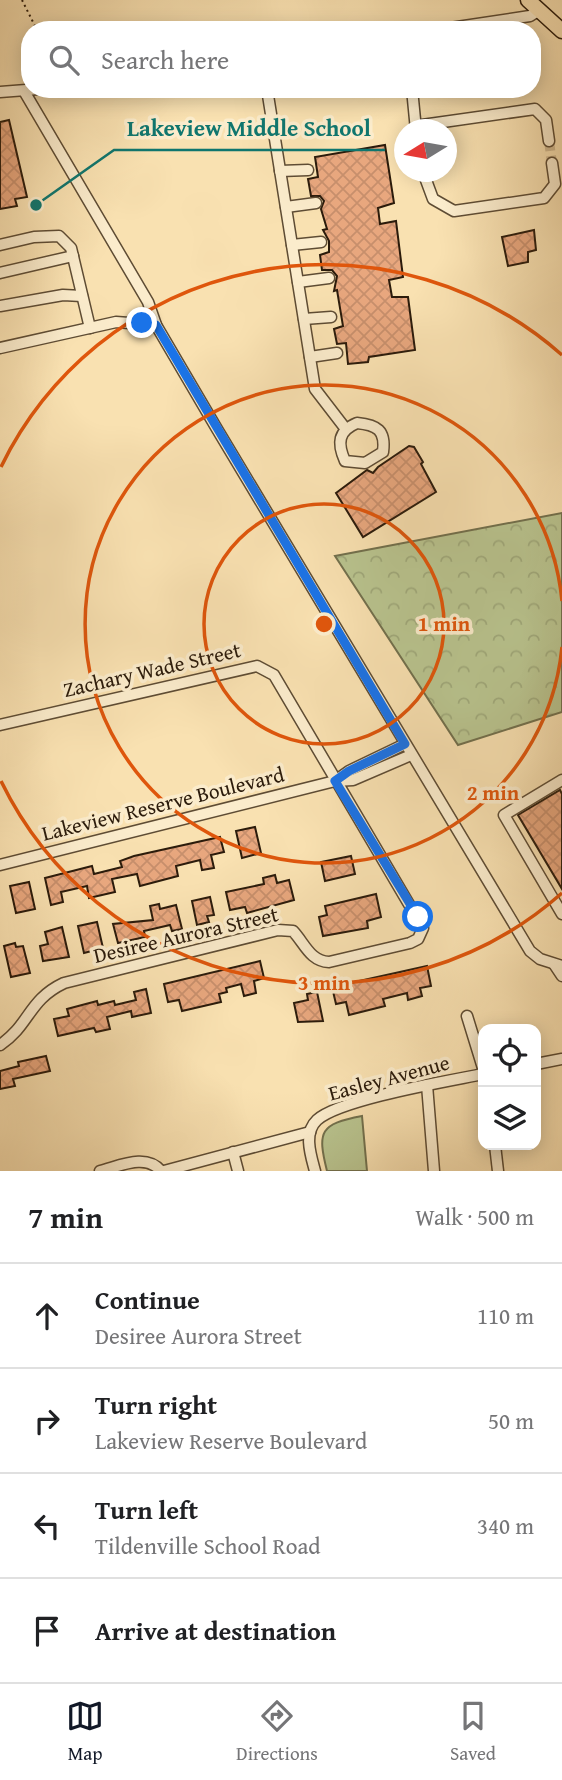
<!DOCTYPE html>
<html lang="en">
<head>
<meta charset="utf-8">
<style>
	body { margin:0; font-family:"Gentium Book Plus",serif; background:#f6f6f6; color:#202124 }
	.controls { position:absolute; right:21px; bottom:21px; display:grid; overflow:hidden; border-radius:14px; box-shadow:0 4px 18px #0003 }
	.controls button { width:63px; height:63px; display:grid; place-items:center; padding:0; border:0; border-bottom:2px solid #e0e0e0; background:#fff; color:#202124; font:35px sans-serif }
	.compass { position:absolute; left:394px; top:119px; width:63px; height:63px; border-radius:50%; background:#fff; box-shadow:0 4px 18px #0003; rotate:259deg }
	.stop { position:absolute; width:21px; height:21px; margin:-16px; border:5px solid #1a73e8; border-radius:50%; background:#fff }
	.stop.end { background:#1a73e8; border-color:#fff; box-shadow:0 2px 7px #0008 }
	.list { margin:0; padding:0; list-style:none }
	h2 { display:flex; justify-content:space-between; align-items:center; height:91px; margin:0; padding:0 28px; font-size:30px }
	h2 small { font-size:23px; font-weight:400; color:#757577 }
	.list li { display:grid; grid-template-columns:46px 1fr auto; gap:21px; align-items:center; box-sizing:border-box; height:105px; padding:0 28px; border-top:2px solid #e0e0e0 }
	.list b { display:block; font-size:26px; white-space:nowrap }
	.list p { margin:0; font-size:23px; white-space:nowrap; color:#757577 }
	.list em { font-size:23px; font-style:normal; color:#757577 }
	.icon { flex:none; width:38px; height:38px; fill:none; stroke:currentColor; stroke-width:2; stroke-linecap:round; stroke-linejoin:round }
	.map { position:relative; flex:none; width:562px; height:1171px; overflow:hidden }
	.search { position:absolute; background:#fff; box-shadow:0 4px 18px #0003; left:21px; right:21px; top:21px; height:77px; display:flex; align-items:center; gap:18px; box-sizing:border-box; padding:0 24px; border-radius:28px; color:#757577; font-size:26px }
	.sheet { height:511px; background:#fff }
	nav { display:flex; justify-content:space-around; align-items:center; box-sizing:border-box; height:98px; border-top:2px solid #e0e0e0; background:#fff; font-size:19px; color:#757577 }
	nav a { display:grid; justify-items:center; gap:4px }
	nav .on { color:#111827 }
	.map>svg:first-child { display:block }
	.forest { fill:url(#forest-crowns); stroke:#72704d; stroke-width:2 }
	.park { fill:#b9c48f; stroke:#72704d; stroke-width:2 }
	.building { fill:url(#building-cross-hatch); stroke:#2b1b0b; stroke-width:2 }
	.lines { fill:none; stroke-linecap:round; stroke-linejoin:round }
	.minor-tunnel { stroke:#d0b990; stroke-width:10; stroke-dasharray:10 5; stroke-linecap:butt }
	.minor-casing { stroke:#5e4c34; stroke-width:13 }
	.major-casing { stroke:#2b1b0b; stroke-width:17 }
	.path { stroke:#2b1b0b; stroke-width:2; stroke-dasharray:2 3.5; stroke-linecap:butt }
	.minor { stroke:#fbeccc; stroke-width:10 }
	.major { stroke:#f9e1b1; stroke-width:14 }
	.route { stroke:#1a73e8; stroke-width:9 }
	.ring { fill:none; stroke:#df560c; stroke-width:3.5 }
	.labels { text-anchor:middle; stroke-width:7; stroke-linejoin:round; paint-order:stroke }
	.street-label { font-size:21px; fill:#2b1b0b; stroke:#fbeccc }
	.centre { fill:#df560c; stroke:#fbeccc; stroke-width:3.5 }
	.ring-label { font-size:21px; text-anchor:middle; font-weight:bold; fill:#df560c; stroke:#fbeccc; stroke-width:7; stroke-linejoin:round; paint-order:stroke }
	.leader { fill:none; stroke:#0f766e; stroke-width:2.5 }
	.callout-dot { fill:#0f766e; stroke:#fbeccc; stroke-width:2.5 }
	.callout-label { font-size:23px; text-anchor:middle; font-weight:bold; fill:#0f766e; stroke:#fbeccc; stroke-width:7; stroke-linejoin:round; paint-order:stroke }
</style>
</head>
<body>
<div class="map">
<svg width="562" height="1171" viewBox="0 0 562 1171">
	<defs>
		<pattern id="forest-crowns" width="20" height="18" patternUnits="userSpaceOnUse" patternTransform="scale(1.75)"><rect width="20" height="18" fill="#b9c48f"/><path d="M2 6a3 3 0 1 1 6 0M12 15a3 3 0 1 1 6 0" fill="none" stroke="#9fa87a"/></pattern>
		<pattern id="building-cross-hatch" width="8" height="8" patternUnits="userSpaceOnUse" patternTransform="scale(1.75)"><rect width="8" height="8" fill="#e8a77e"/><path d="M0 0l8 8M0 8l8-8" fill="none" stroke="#c78f6c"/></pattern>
	</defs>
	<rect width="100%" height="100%" fill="#f9e1b1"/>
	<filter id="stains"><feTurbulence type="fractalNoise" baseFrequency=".00286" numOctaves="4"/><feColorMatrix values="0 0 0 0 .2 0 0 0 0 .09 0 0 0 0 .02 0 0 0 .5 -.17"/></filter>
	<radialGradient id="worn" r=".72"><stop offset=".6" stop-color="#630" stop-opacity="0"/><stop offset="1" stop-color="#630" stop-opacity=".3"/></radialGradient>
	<polygon class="forest" points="562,513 562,712 458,745 335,556"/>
	<path class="park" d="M362,1116L367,1171H327C317,1131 320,1124 362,1116Z"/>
	<g class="building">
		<polygon points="9,120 27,197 15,199 17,206 0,209 0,122"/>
		<polygon points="385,145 394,203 378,208 380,224 396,221 403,277 389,280 392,297 408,297 415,350 369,357 368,362 348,364 346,343 337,344 334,329 343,326 337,290 334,291 337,276 332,270 322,270 320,255 329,252 329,241 323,230 327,229 321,209 324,201 320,196 311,196 308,179 318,177 315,157"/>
		<polygon points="534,230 536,250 528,252 528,262 508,266 502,237"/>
		<polygon points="409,446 414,447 423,462 421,464 436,492 363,537 336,493 367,470 373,473 378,467"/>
		<polygon points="560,790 562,794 562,889 518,815"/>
		<polygon points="255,827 261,853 242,858 236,831"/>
		<polygon points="220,837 224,852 211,855 214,868 202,870 200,860 176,866 178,876 140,886 137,874 112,879 115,892 89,898 87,886 61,892 63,902 51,905 45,878 92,866 94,874 122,867 120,861 134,856"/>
		<polygon points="351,856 355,874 325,881 321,862"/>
		<polygon points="275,875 277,883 289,880 294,900 247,913 245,907 230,910 226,892 264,884 263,878"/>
		<polygon points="29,882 35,909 16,913 10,886"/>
		<polygon points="376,894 381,917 367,921 368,928 323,936 319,917 327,915 325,906"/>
		<polygon points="210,897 214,915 207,916 209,922 197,925 192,901"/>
		<polygon points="159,904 160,909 176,905 182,929 172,931 170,925 144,931 145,937 118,943 113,924 153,920 150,906"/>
		<polygon points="97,922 103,948 84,953 78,926"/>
		<polygon points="62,927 69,957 43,961 40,946 48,944 45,932"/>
		<polygon points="15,943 16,947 23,946 30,973 11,977 4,946"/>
		<polygon points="260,961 264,978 254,981 256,993 244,996 241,984 226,988 227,992 219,994 221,1002 182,1011 179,1000 168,1002 164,984"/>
		<polygon points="427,966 431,986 420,988 422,996 408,1000 407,993 383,999 385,1006 349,1015 346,1002 336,1004 332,987"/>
		<polygon points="146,989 151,1013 132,1017 131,1011 107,1017 110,1029 96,1032 94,1028 58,1036 54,1019 69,1016 67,1009 97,1001 98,1005 114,1001 115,1005 136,1000 134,992"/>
		<polygon points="317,992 323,1021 298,1022 294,1003 308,1000 307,994"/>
		<polygon points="46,1056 50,1071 13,1079 15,1086 0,1089 0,1071 19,1066 18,1062"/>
	</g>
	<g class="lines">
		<polyline class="minor-tunnel" points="549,141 552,163"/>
		<g class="minor-casing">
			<g id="minor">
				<polyline points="437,30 530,16 538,11"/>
				<polyline points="267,89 315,389 345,428"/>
				<polyline points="412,89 416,130"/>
				<polyline points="24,91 148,302 156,325 217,429 530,951 540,959 562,966"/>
				<polyline points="0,92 39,89"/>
				<polyline points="415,126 535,109 546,120 549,141"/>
				<polyline points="280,171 308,170"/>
				<polyline points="423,172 433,199 454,211 544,198 555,184 552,163"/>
				<polyline points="286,207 316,203"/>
				<polyline points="0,245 34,237 59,236 71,248 90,328"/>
				<polyline points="292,245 321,242"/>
				<polyline points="0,273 73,256"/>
				<polyline points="298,282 329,278"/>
				<polyline points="0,306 63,295 82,296"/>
				<polyline points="304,319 331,317"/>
				<polyline points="0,348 116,322 156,325"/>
				<polyline points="310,357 337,353"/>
				<path d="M357,423C377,425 386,430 383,452L365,463L345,461C337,443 338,431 357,423Z"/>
				<path d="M0,725L257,666L274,675L423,928L418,939L410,943L329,962C310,961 305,944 293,931L278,930L64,983C28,1000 30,1025 0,1045"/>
				<polyline points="562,780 504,815 562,914"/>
				<polyline points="335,781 349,771 405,744"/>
				<polyline points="0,865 335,781 353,780 411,755"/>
				<polyline points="554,964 562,976"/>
				<polyline points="467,1016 483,1068"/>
				<polyline points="536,1064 562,1059"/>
				<polyline points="427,1085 434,1171"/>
				<polyline points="495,1145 498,1171"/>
				<polyline points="233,1152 238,1171"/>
				<path d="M100,1171C120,1166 146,1153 161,1171"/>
				<polyline points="164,1171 310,1132"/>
				<path d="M315,1171C311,1156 303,1133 317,1120C340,1099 449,1081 483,1074"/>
			</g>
		</g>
		<g class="major-casing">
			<polyline id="major" points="528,0 562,31"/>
		</g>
		<polyline class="path" points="22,0 37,30"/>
		<use href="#minor" class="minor"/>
		<use href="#major" class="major"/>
	</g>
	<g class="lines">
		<polyline class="route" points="142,323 156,325 405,744 349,771 335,781 418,917"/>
	</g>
	<g class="ring">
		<circle cx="324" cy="624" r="120"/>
		<path d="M562 647A239 239 0 1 1 562 601"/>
		<path d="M562 893A359 359 0 0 1 1 781M1 467A359 359 0 0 1 562 355"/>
	</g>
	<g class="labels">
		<g class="street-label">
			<text transform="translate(152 670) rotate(-13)" y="7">Zachary Wade Street</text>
			<text transform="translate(163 804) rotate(-14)" y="7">Lakeview Reserve Boulevard</text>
			<text transform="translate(186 935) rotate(-13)" y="7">Desiree Aurora Street</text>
			<text transform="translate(389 1078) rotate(-15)" y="7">Easley Avenue</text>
		</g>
	</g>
	<circle cx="324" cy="624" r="10" class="centre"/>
	<g class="ring-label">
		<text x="444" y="631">1 min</text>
		<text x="493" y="800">2 min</text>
		<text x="324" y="990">3 min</text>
	</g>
	<path class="leader" d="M36 205L114 150H385"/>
	<circle class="callout-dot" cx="36" cy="205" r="7"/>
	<g class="callout-label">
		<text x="249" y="136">Lakeview Middle School</text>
	</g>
	<rect width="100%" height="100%" filter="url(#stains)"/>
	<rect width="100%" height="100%" fill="url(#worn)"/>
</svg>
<div class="controls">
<button><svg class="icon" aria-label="locate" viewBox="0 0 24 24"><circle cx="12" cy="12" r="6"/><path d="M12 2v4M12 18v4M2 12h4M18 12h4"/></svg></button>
<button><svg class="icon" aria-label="layers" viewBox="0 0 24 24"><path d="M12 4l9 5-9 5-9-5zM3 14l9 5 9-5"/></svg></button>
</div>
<svg class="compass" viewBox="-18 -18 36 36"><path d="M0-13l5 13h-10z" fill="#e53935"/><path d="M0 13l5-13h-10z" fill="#757577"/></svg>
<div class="stop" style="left:418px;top:917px"></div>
<div class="stop end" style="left:142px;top:323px"></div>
<div class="search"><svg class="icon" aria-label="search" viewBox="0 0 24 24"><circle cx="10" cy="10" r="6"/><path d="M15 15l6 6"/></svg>Search here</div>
</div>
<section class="sheet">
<h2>7 min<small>Walk · 500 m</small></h2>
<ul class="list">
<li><svg class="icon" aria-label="ahead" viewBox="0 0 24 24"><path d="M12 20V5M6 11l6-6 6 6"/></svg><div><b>Continue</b><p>Desiree Aurora Street</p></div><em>110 m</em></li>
<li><svg class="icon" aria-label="right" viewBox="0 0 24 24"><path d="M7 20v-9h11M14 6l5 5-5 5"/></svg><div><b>Turn right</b><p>Lakeview Reserve Boulevard</p></div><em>50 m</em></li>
<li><svg class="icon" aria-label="left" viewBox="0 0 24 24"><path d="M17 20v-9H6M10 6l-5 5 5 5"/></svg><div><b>Turn left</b><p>Tildenville School Road</p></div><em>340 m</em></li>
<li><svg class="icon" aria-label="arrive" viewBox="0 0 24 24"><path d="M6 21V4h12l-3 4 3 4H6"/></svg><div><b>Arrive at destination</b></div></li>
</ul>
</section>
<nav>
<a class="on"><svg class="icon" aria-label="map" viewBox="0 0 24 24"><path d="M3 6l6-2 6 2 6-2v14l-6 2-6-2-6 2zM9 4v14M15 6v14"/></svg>Map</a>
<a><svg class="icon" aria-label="directions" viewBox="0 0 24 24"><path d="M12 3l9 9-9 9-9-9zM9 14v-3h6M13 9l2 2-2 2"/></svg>Directions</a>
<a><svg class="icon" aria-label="saved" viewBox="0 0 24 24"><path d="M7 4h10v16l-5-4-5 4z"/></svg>Saved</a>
</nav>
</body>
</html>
